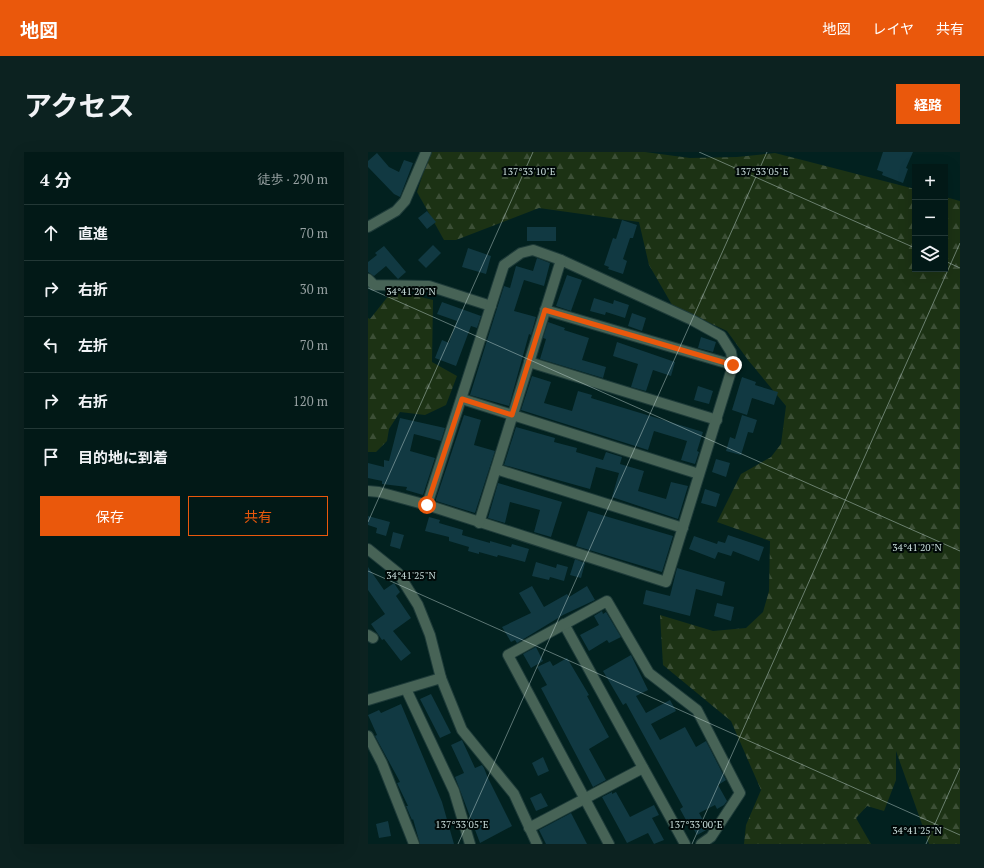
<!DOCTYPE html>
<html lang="ja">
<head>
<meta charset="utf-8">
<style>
	body { margin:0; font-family:"PT Serif","Noto Sans JP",serif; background:#0c2220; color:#f1f3f6 }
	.controls { position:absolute; right:12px; top:12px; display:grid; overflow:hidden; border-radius:0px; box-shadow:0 4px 16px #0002 }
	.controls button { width:36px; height:36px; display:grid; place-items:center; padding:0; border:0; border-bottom:1px solid #233836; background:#021917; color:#f1f3f6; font:20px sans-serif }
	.stop { position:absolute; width:12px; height:12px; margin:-9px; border:3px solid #ea580c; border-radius:50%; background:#fff }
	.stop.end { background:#ea580c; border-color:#fff; box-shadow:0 1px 4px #0008 }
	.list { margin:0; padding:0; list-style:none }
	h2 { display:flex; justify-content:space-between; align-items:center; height:52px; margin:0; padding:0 16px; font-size:17px }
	h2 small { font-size:13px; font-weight:400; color:#96a0a1 }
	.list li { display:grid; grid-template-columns:26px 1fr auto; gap:12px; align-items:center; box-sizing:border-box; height:56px; padding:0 16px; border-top:1px solid #233836 }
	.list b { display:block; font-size:15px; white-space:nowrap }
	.list em { font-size:13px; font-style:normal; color:#96a0a1 }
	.actions { display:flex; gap:8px; padding:12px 16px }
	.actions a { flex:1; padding:9px 0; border:1px solid #ea580c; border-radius:0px; text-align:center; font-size:14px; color:#ea580c }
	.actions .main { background:#ea580c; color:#fff }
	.icon { flex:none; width:22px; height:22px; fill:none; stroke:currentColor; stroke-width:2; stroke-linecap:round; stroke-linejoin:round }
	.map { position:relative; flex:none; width:592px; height:692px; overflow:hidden; border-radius:0px }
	header { display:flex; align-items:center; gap:24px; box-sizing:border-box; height:56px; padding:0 20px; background:#ea580c; color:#fff }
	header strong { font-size:19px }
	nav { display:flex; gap:22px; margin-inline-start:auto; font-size:14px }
	.intro { display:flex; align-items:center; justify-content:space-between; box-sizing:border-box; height:96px; padding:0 24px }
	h1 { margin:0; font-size:28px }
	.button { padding:10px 18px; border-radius:0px; background:#ea580c; color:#fff; font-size:14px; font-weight:700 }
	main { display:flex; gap:24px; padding:0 24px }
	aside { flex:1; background:#021917; border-radius:0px; box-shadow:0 4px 16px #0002 }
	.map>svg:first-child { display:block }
	.forest { fill:url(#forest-firs) }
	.building { fill:#113942 }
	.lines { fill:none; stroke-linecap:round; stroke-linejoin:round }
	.street-casing { stroke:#1e3b39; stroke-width:12 }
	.street { stroke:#476356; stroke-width:10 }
	.route { stroke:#ea580c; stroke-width:5 }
	.ticks { fill:none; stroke:#c9dedc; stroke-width:1; stroke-opacity:0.45 }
	.ticks-label { font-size:10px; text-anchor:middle; fill:#c9dedc; stroke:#000908; stroke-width:4; stroke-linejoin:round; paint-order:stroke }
</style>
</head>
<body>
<header>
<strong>地図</strong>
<nav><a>地図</a><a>レイヤ</a><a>共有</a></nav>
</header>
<div class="intro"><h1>アクセス</h1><a class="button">経路</a></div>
<main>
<aside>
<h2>4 分<small>徒歩 · 290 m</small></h2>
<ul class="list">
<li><svg class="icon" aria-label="ahead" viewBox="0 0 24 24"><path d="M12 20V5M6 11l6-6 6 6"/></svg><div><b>直進</b></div><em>70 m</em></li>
<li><svg class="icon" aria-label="right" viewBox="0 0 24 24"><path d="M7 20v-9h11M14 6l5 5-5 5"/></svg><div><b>右折</b></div><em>30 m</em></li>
<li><svg class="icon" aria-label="left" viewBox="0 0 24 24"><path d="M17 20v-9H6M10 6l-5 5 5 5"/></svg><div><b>左折</b></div><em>70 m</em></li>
<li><svg class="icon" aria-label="right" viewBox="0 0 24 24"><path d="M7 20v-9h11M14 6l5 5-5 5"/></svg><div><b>右折</b></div><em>120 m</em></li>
<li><svg class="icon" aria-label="arrive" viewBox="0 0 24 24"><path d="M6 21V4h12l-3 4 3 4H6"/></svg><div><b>目的地に到着</b></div></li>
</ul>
<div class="actions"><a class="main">保存</a><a>共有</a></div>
</aside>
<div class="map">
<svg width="592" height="692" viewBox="0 0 592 692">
	<defs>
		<pattern id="forest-firs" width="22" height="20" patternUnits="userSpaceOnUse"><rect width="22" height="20" fill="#1c3214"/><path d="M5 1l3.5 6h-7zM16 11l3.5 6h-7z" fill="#3c4f36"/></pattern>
	</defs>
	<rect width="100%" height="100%" fill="#02211f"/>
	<g class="forest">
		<polygon points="62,0 277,0 322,6 369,5 407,1 547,37 547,117 577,117 577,45 592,49 592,692 561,692 528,599 528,628 516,659 499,654 488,666 503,692 376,692 378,673 393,638 363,569 295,513 292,463 345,479 378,476 395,460 401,439 402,389 349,370 373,322 403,305 413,292 418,254 380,208 359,179 327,164 307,158 281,113 271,70 171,56 88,88 76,88 49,40"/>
		<polygon points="25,138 65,148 64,210 89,224 78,253 57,263 32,260 21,277 19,289 8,300 0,300 0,166 2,167"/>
	</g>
	<g class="building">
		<polygon points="515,0 545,0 538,16 540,17 535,31 514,23 515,20 509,18"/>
		<polygon points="9,1 21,15 31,20 36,8 45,11 32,45 26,42 0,15 0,9"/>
		<polygon points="59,59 68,70 59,77 50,66"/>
		<polygon points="254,68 269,73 265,86 262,86 255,107 259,109 255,122 240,117 241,115 236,113 245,86 248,87"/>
		<rect x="159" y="75" width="29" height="14"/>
		<polygon points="65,93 73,101 58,116 50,108"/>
		<polygon points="16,94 38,120 30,127 18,114 6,124 0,120 0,110 9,103 7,101"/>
		<polygon points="100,96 123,104 118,122 94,115"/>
		<polygon points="169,106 182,111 176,134 156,128 146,159 168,165 163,183 161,182 141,254 102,243 136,134 142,136 148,114 165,119"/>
		<polygon points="199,123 214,128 203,159 188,154"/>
		<polygon points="226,146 245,152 246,148 261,153 257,166 238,160 237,163 222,159"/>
		<polygon points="74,150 113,164 109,176 103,174 88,214 67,206 74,188 81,191 89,169 69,162"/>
		<polygon points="264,161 278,166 274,179 260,174"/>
		<polygon points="180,170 197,176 196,178 221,186 214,208 238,215 235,226 172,207 178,187 175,186"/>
		<polygon points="333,185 348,190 345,200 330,196"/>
		<polygon points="249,190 307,210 303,224 285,218 278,239 263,235 270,212 245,204"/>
		<polygon points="164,224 183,230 176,251 204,259 210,239 224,243 223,246 335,280 329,299 331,300 327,312 313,308 319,289 286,279 280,298 153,258"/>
		<polygon points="374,225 388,230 387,233 410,240 406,253 384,246 379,263 364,258"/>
		<polygon points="330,234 345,239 341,252 326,248"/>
		<polygon points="96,263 113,268 106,293 127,299 107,361 68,349 68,347"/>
		<polygon points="374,263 389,268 385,281 380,280 373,303 358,299 362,285 367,287"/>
		<polygon points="32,266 77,276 73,289 46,282 42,299 67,306 55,343 38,338 39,335 14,332 14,329 0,326 0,311 16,315 16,308 21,309"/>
		<polygon points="148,275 187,286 186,290 209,296 208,300 235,308 238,300 254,305 252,312 276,319 270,339 298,347 303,330 320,334 310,367 244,345 251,321 228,315 222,337 136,313"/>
		<polygon points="348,307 362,311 358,325 344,320"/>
		<polygon points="130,331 194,350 183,385 166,380 172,358 142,350 137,371 120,366"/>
		<polygon points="337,337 352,342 348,355 333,351"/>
		<polygon points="220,359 305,384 294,420 208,394"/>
		<polygon points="0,364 22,370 18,384 8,381 9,376 0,373"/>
		<polygon points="61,365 72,368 71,371 95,378 94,383 122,391 122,389 143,395 144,392 161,397 157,410 130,403 129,405 111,400 111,402 100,399 101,395 81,389 81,385 57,379"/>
		<polygon points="25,380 36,383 32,397 22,394"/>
		<polygon points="360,383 396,395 391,409 365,399 363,404 350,400 347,407 321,397 326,384 349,392 350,389 357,391"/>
		<polygon points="207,407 217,411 213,426 202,423"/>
		<polygon points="168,410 188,416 189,412 200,415 196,429 182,425 181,428 164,424"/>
		<polygon points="0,415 16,438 26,431 32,440 28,444 43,466 25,479 43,501 33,509 16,487 14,488 3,472 17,462 0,438"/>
		<polygon points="309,416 357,430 354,444 328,437 322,464 275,452 278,438 302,444"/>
		<polygon points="164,434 176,455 199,442 201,445 219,434 227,448 195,463 149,491 147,488 143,490 134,475 163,461 151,441"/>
		<polygon points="349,451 366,455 363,469 346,464"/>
		<polygon points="234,459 235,462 238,460 253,485 241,491 239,488 221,499 212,483 231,473 226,464"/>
		<polygon points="168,495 175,509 163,516 155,502"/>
		<polygon points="263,503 280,538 268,544 278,561 302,548 308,559 283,572 292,588 317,575 328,595 338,589 358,628 350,633 359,649 356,653 349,657 347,653 331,661 340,677 329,683 320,667 318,668 312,657 315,655 258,551 255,553 235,519"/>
		<polygon points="199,506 221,543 219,544 241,585 221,597 238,628 225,635 173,536 179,533 169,515 182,509 185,514"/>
		<polygon points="63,542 83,581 72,586 52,547"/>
		<polygon points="33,552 74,650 86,692 52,692 45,667 44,668 38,654 40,654 29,631 32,630 7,584 9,583 0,563 11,558 13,561"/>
		<polygon points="94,588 107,616 114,613 116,616 120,626 144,674 112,691 87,625 96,621 83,593"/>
		<polygon points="175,605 181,619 170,624 164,611"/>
		<polygon points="244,640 244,642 248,640 262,665 286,653 291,663 284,666 296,688 286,692 280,681 259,691 234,645"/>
		<polygon points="173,641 180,654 168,659 162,646"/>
		<polygon points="203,661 219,692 178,692 171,678"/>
		<polygon points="20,669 23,684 11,686 8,672"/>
	</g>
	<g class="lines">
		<g class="street-casing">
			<g id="street">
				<polyline points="0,75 28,59 37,49 58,0"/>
				<polyline points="0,127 6,133 61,134 123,154"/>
				<polyline points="177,158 365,213"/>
				<polyline points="161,210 349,268"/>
				<polyline points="94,247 331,322"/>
				<polyline points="128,317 315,376"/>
				<polyline points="0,339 11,340 59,353 298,430 365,213 363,200 353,184 324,168 193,108 165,98 153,101 136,113 59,353"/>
				<polyline points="111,371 193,108"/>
				<polyline points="0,397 30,421 50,453 62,483 73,526 94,578 146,642 169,692"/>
				<polyline points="196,472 317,692"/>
				<polyline points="0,483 5,486"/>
				<polyline points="38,537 86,639 102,692"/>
				<polyline points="0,548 73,526"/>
				<polyline points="0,584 14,611 46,692"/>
				<polyline points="161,676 275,616"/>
				<polyline points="241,692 140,503 239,449 281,521 329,558 372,641 343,685 333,692"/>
			</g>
		</g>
		<use href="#street" class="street"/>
	</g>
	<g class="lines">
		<polyline class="route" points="59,353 94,247 144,263 177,158 365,213"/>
	</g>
	<path class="ticks" d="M331,0L547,96M577,109L592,116M0,136L592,399M0,370L165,0M0,419L592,683M90,692L399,0M324,692L592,91M558,692L592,616"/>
	<g class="ticks-label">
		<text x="161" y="23">137°33'10"E</text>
		<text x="394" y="23">137°33'05"E</text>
		<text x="43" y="143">34°41'20"N</text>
		<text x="549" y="399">34°41'20"N</text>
		<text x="43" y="427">34°41'25"N</text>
		<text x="94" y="676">137°33'05"E</text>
		<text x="328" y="676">137°33'00"E</text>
		<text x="549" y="682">34°41'25"N</text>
	</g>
</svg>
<div class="controls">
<button>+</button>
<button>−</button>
<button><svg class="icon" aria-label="layers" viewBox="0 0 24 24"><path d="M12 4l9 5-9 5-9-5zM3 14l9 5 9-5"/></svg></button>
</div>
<div class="stop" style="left:59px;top:353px"></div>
<div class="stop end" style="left:365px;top:213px"></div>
</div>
</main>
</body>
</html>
